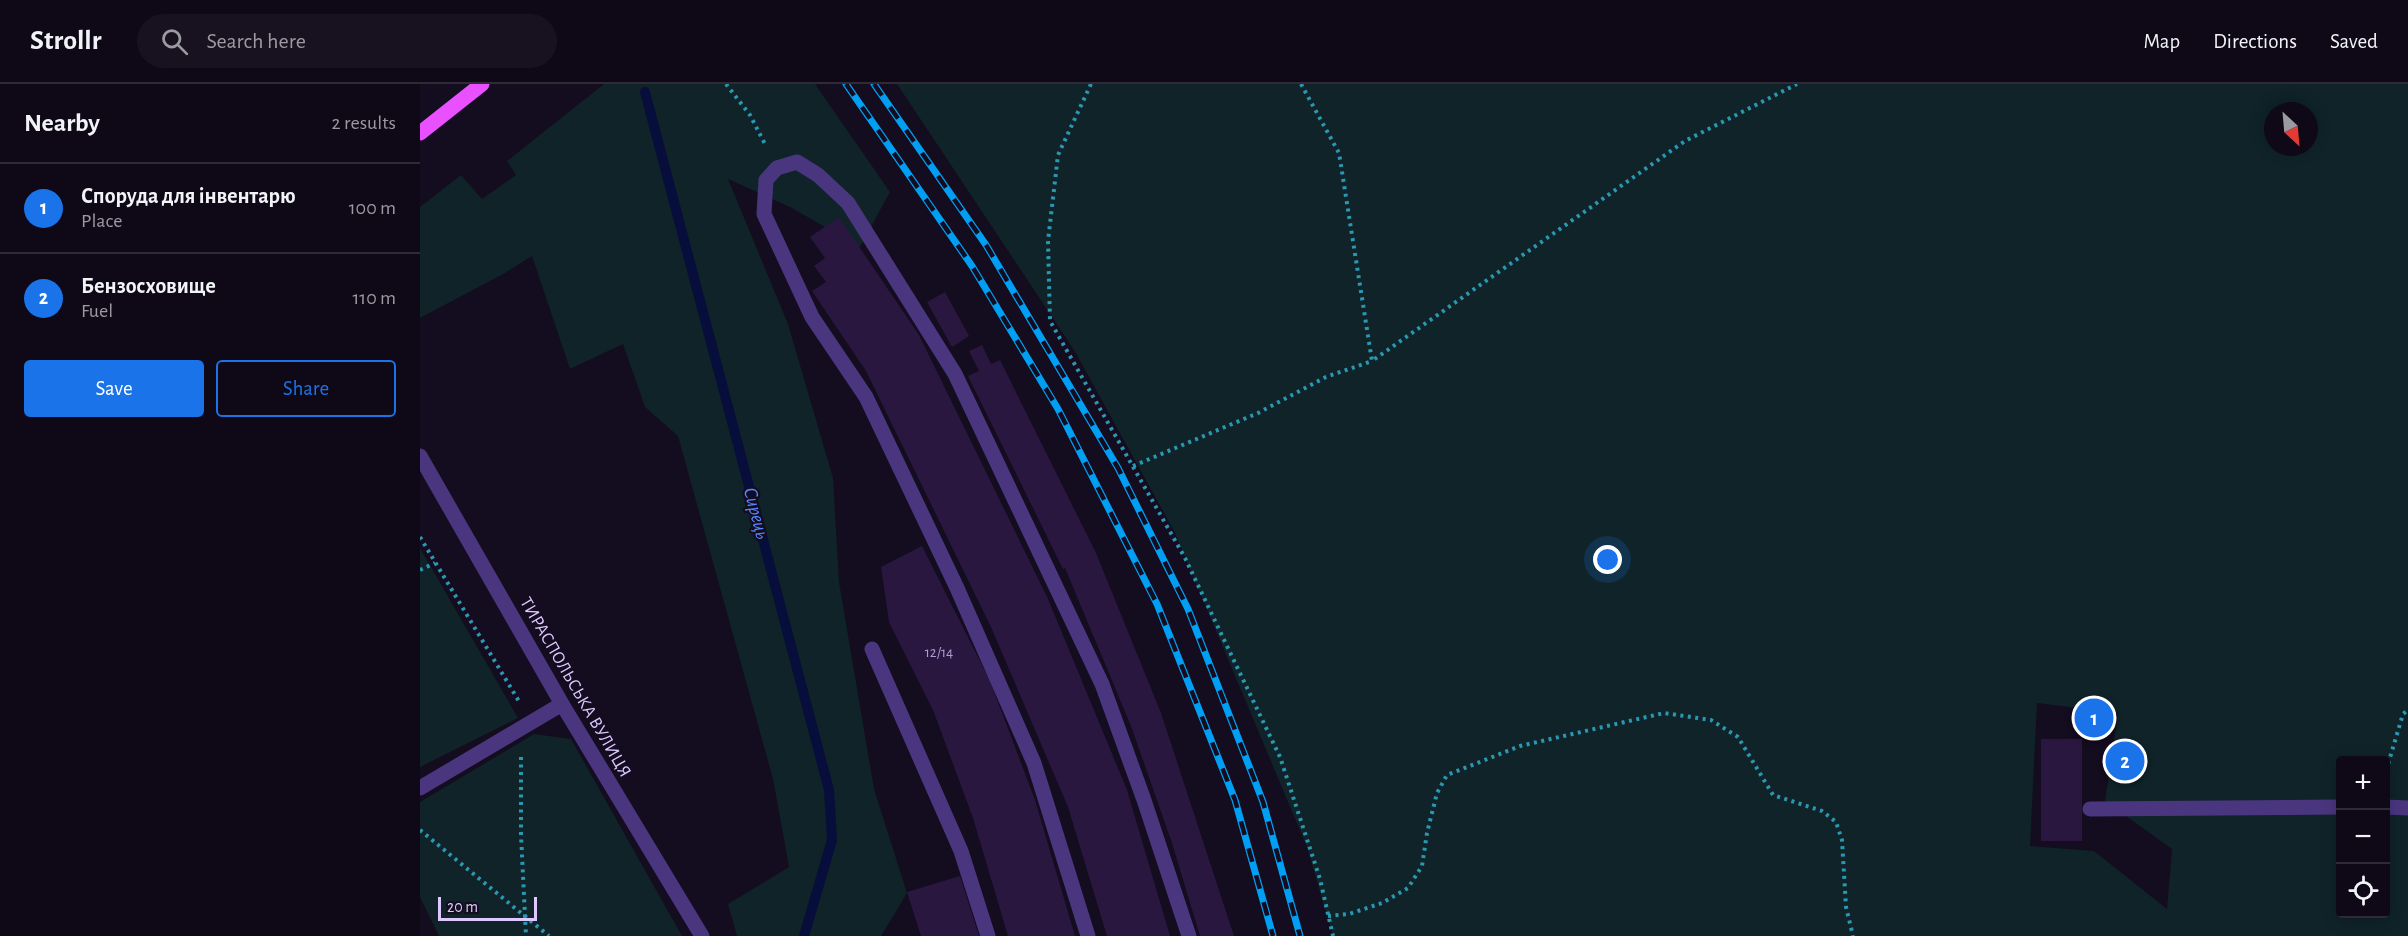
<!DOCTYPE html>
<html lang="en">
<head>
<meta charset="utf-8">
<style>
	body { margin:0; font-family:"Alegreya Sans",sans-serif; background:#181220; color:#f1f3f6 }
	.controls { position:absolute; right:18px; bottom:18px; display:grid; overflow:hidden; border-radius:6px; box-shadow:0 3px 15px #0003 }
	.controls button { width:54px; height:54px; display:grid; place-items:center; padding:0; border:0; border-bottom:2px solid #2f2a36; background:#0f0917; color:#f1f3f6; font:30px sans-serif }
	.compass { position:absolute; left:1844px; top:18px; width:54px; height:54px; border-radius:50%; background:#0f0917; box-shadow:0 3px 15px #0003; rotate:154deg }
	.scale { position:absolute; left:18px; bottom:15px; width:99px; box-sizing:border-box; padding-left:6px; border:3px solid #ddc9ff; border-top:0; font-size:16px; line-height:21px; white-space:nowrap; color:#ddc9ff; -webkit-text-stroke:4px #140c1f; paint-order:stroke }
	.you { position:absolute; left:1188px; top:476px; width:21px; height:21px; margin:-15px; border:4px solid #fff; border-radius:50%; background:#1a73e8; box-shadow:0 0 0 9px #1a73e833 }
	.badge { display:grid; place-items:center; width:39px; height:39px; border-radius:50%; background:#1a73e8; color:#fff; font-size:20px; font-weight:700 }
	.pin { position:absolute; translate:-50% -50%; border:3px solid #fff; box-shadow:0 2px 6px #0006 }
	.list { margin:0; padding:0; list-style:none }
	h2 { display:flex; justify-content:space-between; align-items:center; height:78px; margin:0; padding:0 24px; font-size:26px }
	h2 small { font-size:20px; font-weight:400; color:#9b9aa1 }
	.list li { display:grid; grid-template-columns:39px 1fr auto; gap:18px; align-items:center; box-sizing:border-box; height:90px; padding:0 24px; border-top:2px solid #2f2a36 }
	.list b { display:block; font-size:22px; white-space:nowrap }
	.list p { margin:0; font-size:20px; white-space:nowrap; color:#9b9aa1 }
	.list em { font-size:20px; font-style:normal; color:#9b9aa1 }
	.actions { display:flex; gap:12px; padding:18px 24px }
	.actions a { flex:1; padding:14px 0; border:2px solid #1a73e8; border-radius:6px; text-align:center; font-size:21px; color:#1a73e8 }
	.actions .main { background:#1a73e8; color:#fff }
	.icon { flex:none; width:33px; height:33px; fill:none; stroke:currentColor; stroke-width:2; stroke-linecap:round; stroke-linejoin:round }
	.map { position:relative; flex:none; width:1988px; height:852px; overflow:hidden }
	header { display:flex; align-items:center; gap:36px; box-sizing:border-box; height:84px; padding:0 30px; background:#0f0917; border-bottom:2px solid #2f2a36 }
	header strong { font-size:28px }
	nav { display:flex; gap:33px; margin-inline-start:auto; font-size:21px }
	.search { width:420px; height:54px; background:#181220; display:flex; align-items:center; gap:15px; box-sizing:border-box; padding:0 21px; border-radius:33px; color:#9b9aa1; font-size:22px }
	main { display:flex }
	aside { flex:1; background:#0f0917 }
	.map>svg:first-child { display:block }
	.green { fill:#0f2329; fill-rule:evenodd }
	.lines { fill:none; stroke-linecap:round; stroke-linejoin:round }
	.stream { stroke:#080e3b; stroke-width:10 }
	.building { fill:#2a1740 }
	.path { stroke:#2b98b2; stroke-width:4; stroke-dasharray:3 4.5; stroke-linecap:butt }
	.minor { stroke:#4a367f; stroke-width:15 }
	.major { stroke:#e950ff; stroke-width:15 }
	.rail-casing { stroke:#009ff4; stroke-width:7 }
	.rail { stroke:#140c1f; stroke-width:4.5; stroke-dasharray:14; stroke-linecap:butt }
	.labels { text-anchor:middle; stroke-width:4.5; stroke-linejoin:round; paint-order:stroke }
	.number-label { font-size:15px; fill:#b09ccf }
	.street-label { font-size:18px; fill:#ddc9ff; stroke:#140c1f }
	.water-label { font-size:20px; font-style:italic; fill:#5788ff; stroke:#140c1f }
</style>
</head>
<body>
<header>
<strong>Strollr</strong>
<div class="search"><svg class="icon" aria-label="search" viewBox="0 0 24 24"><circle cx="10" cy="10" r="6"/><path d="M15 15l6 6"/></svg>Search here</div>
<nav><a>Map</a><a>Directions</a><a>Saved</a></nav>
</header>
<main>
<aside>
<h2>Nearby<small>2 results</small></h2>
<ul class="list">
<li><span class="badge">1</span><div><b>Споруда для інвентарю</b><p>Place</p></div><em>100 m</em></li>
<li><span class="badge">2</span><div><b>Бензосховище</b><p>Fuel</p></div><em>110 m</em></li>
</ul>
<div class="actions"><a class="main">Save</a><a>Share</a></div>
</aside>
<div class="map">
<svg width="1988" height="852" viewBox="0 0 1988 852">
	<rect width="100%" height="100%" fill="#140c1f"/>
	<g class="green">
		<polygon points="184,0 395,0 470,108 440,163 370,123 308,95 368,240 413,394 419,498 454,705 487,809 461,852 317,852 308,820 369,783 353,695 258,352 225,323 203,260 150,285 112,172 85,189 0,234 0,123 41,91 62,115 96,91 87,77"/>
		<path d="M477,0H1988V852H913L887,763L754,447L654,266ZM1853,27H1889V63H1853ZM1617,619L1698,629L1685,717L1752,765L1747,825L1674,767L1610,762ZM1920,676H1966V830H1920Z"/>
		<polygon points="0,464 98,634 0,683"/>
		<polygon points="114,650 151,655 262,852 19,852 0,813 0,718"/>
	</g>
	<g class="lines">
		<polyline class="stream" points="225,8 409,706 412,756 384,852"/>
	</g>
	<g class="building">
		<polygon points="419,133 499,251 628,515 707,706 750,852 687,852 648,723 571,543 446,287 392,207 406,198 394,182 405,174 390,153"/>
		<polygon points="525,208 549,252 532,263 507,218"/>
		<polygon points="562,261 571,280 580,276 676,469 741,629 814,852 780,852 752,759 711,642 645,484 643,485 548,292 559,287 549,267"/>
		<polygon points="502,462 570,597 615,716 655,852 588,852 553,734 513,626 469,538 461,483"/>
		<polygon points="1664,624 1685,626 1684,643 1663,642"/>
		<rect x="1621" y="655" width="41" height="102"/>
		<polygon points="540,792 559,852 501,852 487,808"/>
	</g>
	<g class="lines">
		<g class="path">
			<polyline points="306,0 330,31 346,62"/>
			<polyline points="671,0 638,71 628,157 630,237 765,474 860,673 900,795 913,852"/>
			<polyline points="881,0 919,69 952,277 1265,57 1377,0"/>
			<polyline points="713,382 838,329 906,293 952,277"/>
			<polyline points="0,453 100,619"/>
			<polyline points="0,486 15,479"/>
			<polyline points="101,673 101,751 106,852"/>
			<polyline points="1966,687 1983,630 1988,626"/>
			<polyline points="0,746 129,852"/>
			<polyline points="908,832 929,830 962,819 988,804 1002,782 1007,749 1017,709 1027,691 1100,662 1244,629 1291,636 1318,653 1353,711 1402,727 1416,738 1422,756 1426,823 1433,852"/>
		</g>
		<g class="minor">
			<polyline points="0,372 142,620 282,852"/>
			<polyline points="452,565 541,767 568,852"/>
			<polyline points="0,704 142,620"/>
			<polyline points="1966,723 1988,724"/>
			<polyline points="1670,725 1920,723"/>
			<polyline points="668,852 614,679 537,504 446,313 392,233 344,130 346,96 357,84 377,78 398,91 428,119 535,290 682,600 724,716 769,852"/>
		</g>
		<polyline class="major" points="0,49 62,0"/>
		<g class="rail-casing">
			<g id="rail">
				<polyline points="426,0 552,182 638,325 737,520 815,716 853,852"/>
				<polyline points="454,0 566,161 698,384 768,525 843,718 880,852"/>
			</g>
		</g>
		<use href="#rail" class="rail"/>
	</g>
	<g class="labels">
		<g class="number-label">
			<text x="519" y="573">12/14</text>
		</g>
		<g class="street-label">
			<text transform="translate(156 603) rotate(60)" y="6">ТИРАСПОЛЬСЬКА ВУЛИЦЯ</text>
		</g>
		<g class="water-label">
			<text transform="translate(337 429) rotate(75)" y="7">Сирець</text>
		</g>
	</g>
</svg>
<div class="controls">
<button>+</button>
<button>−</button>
<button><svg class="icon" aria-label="locate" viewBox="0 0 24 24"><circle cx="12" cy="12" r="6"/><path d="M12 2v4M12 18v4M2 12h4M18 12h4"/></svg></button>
</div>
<svg class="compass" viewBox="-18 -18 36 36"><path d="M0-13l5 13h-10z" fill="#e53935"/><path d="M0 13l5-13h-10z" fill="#9b9aa1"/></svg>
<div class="scale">20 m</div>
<div class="you"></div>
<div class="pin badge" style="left:1674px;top:634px">1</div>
<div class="pin badge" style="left:1705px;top:677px">2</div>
</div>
</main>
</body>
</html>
